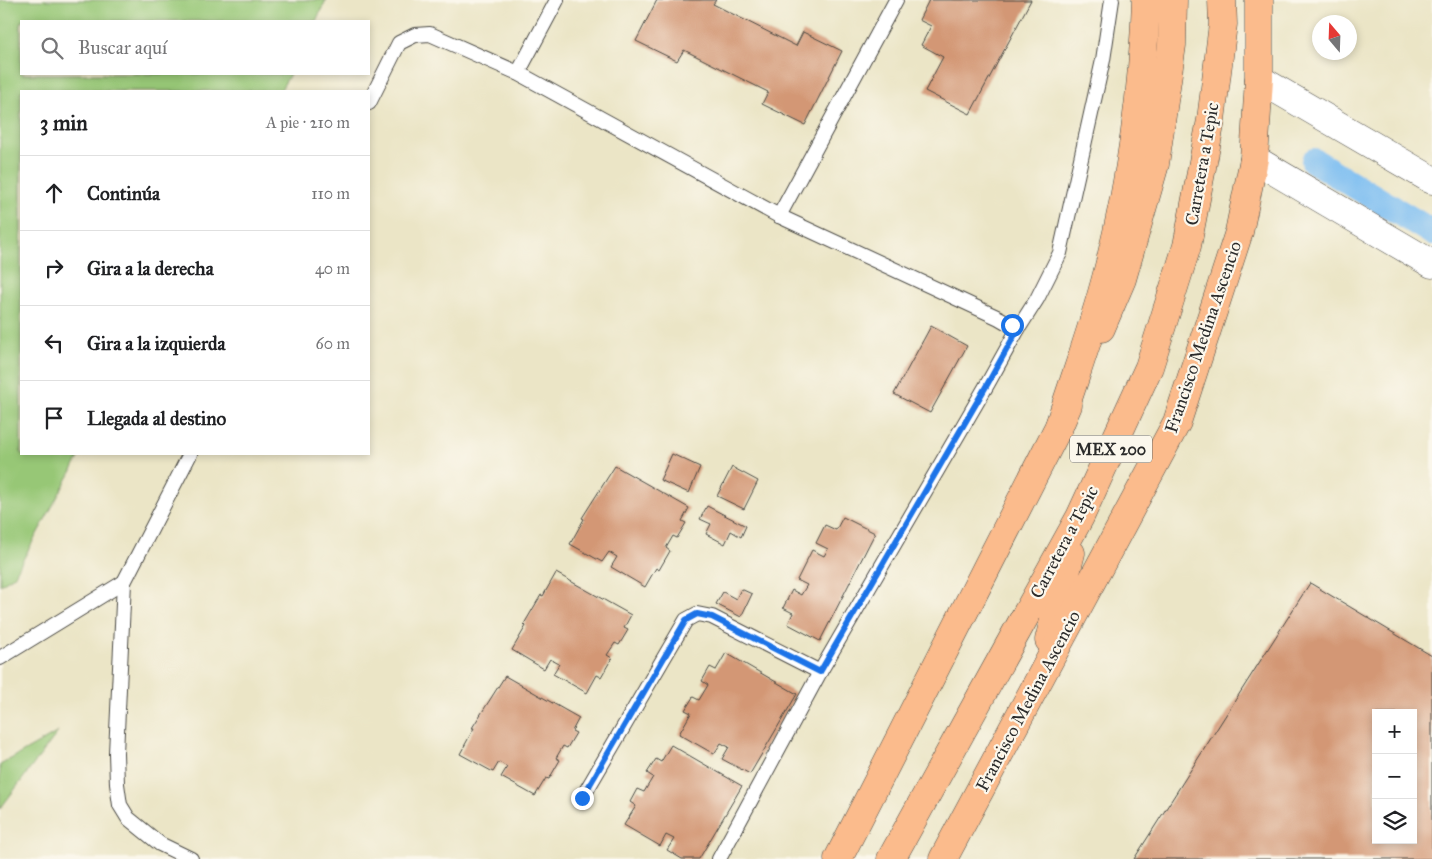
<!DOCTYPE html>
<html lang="es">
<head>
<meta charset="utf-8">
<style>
	body { margin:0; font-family:"IM FELL Great Primer",serif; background:#f2f2f2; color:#202124 }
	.controls { position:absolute; right:15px; bottom:15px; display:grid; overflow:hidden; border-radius:0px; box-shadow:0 2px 8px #0003 }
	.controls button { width:45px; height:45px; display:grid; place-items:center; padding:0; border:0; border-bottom:1px solid #e0e0e0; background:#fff; color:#202124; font:25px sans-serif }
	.compass { position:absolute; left:1312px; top:15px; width:45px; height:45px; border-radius:50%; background:#fff; box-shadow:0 2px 8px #0003; rotate:341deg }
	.stop { position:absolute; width:15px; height:15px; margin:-11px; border:4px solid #1a73e8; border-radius:50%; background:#fff }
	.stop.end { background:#1a73e8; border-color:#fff; box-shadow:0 1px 5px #0008 }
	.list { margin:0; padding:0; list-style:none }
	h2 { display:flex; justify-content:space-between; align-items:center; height:65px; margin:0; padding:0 20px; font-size:21px }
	h2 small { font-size:16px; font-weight:400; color:#757577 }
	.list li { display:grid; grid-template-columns:32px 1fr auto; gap:15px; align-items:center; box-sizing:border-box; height:75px; padding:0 20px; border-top:1px solid #e0e0e0 }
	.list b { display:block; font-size:19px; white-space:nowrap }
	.list em { font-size:16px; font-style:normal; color:#757577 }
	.icon { flex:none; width:28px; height:28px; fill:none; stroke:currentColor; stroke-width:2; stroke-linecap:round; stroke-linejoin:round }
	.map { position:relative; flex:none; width:1432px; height:859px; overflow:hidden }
	.search { position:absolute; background:#fff; box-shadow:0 2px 8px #0003; left:20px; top:20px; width:350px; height:55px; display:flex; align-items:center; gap:12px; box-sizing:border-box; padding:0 18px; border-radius:0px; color:#757577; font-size:19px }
	.panel { position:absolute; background:#fff; box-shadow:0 2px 8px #0003; left:20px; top:90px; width:350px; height:365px; border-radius:0px }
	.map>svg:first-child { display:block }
	.green { fill:#97c776; stroke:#617950 }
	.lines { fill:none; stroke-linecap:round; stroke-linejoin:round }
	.canal { stroke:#7cbdf1; stroke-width:26 }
	.building { fill:#d39775; fill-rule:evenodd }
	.service-casing { stroke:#484742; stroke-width:16 }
	.tertiary-casing { stroke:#484742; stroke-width:29 }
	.trunk-casing { stroke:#484742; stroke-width:29 }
	.motorway-casing { stroke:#484742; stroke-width:29 }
	.service { stroke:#fff; stroke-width:14 }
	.tertiary { stroke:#fff; stroke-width:28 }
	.trunk { stroke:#fbbb8c; stroke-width:28 }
	.motorway { stroke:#fbbb8c; stroke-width:28 }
	.route { stroke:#1a73e8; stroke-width:6 }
	.labels { text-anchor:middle; stroke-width:4.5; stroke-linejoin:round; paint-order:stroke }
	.shield { fill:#fbf7ec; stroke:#696865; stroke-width:1 }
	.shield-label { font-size:16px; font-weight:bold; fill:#2b2b2b }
	.street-label { font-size:18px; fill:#2b2b2b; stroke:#fbf7ec }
</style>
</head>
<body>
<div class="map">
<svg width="1432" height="859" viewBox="0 0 1432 859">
	<rect width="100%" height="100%" fill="#fbf7ec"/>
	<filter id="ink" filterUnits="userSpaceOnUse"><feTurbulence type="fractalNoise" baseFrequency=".02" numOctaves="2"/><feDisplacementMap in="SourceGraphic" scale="10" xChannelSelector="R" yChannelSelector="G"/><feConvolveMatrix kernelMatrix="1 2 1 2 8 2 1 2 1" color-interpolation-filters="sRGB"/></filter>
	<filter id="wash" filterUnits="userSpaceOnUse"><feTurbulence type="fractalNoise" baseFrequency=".0096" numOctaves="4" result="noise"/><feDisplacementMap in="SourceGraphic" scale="20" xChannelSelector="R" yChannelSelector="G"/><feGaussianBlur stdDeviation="1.12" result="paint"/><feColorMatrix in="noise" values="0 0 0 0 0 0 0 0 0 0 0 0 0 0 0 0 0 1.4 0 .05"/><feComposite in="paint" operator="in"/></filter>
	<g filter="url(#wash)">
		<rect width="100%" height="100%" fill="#ebe5c6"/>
		<g class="green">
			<polygon points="0,0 326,0 316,21 21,21 21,74 290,74 280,91 21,91 21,454 81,454 14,576 0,585"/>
			<polygon points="58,732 0,809 0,765"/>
		</g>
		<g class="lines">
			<polyline class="canal" points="1314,161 1432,232"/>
		</g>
		<g id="blocks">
			<g class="building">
				<polygon points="657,0 716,0 713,4 796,46 803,32 842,51 805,125 762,104 768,92 684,50 677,61 636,41"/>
				<polygon points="929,0 1031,0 970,114 925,91 943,57 921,45 931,26 919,20"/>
				<polygon points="931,326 967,346 930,413 894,394"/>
				<polygon points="672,454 700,467 689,493 660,480"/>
				<polygon points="615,466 689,508 682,521 686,523 677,538 673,536 666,548 670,551 659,570 656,568 645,587 611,567 617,557 609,552 602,562 570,544 584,519 582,518"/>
				<polygon points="732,467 758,481 744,509 717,496"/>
				<polygon points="707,506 746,526 741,537 731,531 725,544 706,534 711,524 700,519"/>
				<polygon points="843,517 875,533 820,641 788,624 793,613 783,608 792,590 801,595 807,585 797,580 812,550 824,556 828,549 816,543 825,525 836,530"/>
				<polygon points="556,573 631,615 624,628 628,630 619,645 615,643 607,655 612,658 601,677 597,675 587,693 553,674 559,664 550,659 544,669 512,650 526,626 524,624 541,595 543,596"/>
				<path d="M1310,583L1432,656V859H1134ZM1376,713H1413V840H1376Z"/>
				<polygon points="741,589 752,594 741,617 716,604 723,592 736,599"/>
				<polygon points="726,653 797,694 750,774 722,759 729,747 721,743 714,754 679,734 691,713 685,710 693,697 699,700 708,685 702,681 710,667 716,670"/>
				<polygon points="505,676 579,718 572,731 576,733 567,748 563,746 556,758 560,760 549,779 546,778 535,796 501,777 507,767 499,762 493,772 460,754 474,728 472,728"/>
				<polygon points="671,745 742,786 699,859 682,859 667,850 674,839 666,835 660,846 624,825 636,806 630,802 637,789 644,792 653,777 647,773 656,759 661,762"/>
			</g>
		</g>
	</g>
	<g filter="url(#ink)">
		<use href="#blocks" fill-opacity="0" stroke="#484742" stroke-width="1"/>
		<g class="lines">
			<g class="service-casing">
				<g id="service">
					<polyline points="518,73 557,0"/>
					<polyline points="369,103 399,43 415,35 430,34 518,73 779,216 999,318 1018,329 988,383 820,672 719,859"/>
					<polyline points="779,216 896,0"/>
					<polyline points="1018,329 1037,299 1060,253 1103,60 1112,0"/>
					<polyline points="190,454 124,582 116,753 117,784 120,805 128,818 160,844 191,859"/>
					<polyline points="0,658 124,582"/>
					<polyline points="582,798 686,620 697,614 712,617 820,672"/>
				</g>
			</g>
			<g class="tertiary-casing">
				<g id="tertiary">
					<polyline points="1259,79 1432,180"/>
					<polyline points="1254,159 1432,264"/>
				</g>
			</g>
			<g class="trunk-casing">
				<g id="trunk">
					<polyline points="1101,328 1122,279 1155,164 1172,45 1173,0"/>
					<polyline points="1049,640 1071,553"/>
					<polyline points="838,859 1059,426 1068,405"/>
					<polyline points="891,859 1080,517 1149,367 1187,246 1211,120 1223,24 1222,0"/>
					<polyline points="943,859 1177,422 1239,232 1254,159 1259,79 1259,0"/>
				</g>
			</g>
			<g class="motorway-casing">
				<path id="motorway" d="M1059,426C1075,376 1094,325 1107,274C1130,185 1143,92 1146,0"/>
			</g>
			<use href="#service" class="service"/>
			<use href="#tertiary" class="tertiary"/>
			<use href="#trunk" class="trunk"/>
			<use href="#motorway" class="motorway"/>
		</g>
	</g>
	<g class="lines" filter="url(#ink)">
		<polyline class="route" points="582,798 686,620 697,614 712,617 820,672 988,383 1018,329 1012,325"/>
	</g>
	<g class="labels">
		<rect class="shield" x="1070" y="435.5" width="82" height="27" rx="4"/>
		<g class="shield-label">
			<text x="1111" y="455">MEX 200</text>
		</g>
		<g class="street-label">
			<text transform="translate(1202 164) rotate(-80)" y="6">Carretera a Tepic</text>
			<text transform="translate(1203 337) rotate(-71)" y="6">Francisco Medina Ascencio</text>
			<text transform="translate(1064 542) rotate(-62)" y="6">Carretera a Tepic</text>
			<text transform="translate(1028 701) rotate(-62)" y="6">Francisco Medina Ascencio</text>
		</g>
	</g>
</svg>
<div class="controls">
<button>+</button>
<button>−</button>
<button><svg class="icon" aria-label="layers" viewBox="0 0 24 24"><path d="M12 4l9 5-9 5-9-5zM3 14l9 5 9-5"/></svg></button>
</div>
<svg class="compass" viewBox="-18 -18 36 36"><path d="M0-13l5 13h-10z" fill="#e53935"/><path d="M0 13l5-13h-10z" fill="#757577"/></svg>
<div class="stop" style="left:1012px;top:325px"></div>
<div class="stop end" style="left:582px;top:798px"></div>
<div class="search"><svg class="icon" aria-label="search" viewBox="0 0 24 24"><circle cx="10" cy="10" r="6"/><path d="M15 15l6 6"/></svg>Buscar aquí</div>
<section class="panel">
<h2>3 min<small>A pie · 210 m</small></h2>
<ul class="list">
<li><svg class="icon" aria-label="ahead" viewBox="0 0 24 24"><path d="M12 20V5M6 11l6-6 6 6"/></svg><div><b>Continúa</b></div><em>110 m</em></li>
<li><svg class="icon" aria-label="right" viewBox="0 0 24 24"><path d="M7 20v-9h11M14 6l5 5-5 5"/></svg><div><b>Gira a la derecha</b></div><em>40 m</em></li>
<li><svg class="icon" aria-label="left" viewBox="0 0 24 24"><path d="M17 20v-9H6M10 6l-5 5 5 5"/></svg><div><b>Gira a la izquierda</b></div><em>60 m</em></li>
<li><svg class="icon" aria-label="arrive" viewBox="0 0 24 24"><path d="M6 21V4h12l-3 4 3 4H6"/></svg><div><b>Llegada al destino</b></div></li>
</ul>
</section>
</div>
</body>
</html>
